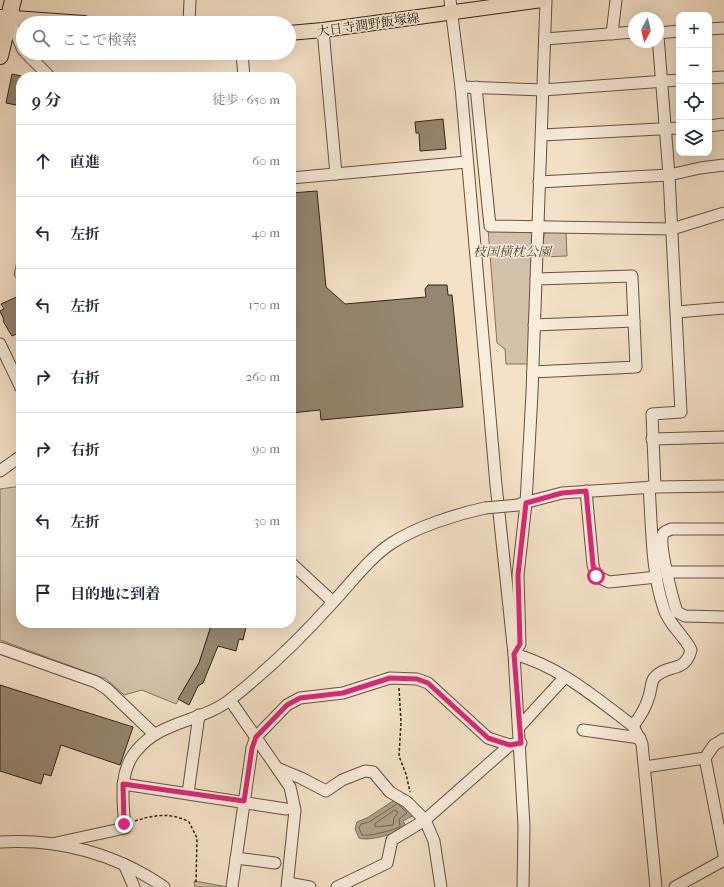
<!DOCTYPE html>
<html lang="ja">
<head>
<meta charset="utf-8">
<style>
	body { margin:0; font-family:"IM FELL French Canon","Noto Serif JP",serif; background:#f6f6f7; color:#1f2937 }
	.controls { position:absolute; right:12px; top:12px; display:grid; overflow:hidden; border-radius:8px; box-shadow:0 4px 16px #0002 }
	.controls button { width:36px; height:36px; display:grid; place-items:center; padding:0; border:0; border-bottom:1px solid #e0e1e3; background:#fff; color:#1f2937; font:20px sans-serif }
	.compass { position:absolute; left:628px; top:12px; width:36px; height:36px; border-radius:50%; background:#fff; box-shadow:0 4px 16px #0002; rotate:188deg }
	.stop { position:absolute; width:12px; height:12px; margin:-9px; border:3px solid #db2777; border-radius:50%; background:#fff }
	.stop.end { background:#db2777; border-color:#fff; box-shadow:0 1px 4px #0008 }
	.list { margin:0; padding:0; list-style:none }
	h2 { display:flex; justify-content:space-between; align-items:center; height:52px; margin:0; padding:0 16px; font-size:17px }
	h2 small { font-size:13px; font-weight:400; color:#747a83 }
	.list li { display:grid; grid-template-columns:26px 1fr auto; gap:12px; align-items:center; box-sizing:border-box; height:72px; padding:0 16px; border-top:1px solid #e0e1e3 }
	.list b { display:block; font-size:15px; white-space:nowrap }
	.list em { font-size:13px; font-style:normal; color:#747a83 }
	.icon { flex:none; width:22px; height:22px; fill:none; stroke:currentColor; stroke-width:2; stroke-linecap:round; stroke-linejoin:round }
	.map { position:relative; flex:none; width:724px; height:887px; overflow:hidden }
	.search { position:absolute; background:#fff; box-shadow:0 4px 16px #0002; left:16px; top:16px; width:280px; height:44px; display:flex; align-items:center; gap:10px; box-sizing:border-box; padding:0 14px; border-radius:22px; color:#747a83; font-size:15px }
	.panel { position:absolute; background:#fff; box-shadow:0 4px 16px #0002; left:16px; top:72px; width:280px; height:556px; border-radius:16px }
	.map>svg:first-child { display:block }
	.green { fill:#d3c1a9; stroke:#82725e }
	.water { fill:#b2a08a; stroke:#7e6e5b }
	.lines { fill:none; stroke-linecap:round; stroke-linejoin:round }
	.shore { stroke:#72624f; stroke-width:1 }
	.building { fill:#968671; stroke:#312314 }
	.minor-casing { stroke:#625241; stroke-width:13 }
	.major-casing { stroke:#312314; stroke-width:16 }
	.highway-casing { stroke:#312314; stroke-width:18 }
	.path { stroke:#312314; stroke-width:1.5; stroke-dasharray:3 2; stroke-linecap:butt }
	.minor { stroke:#f8ecdb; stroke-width:11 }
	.major { stroke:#f4e1c7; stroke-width:14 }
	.highway { stroke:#f4e1c7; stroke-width:16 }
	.minor-bridge-casing { stroke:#625241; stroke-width:13; stroke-linecap:butt }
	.minor-bridge { stroke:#f8ecdb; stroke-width:11 }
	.route { stroke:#db2777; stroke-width:5 }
	.labels { text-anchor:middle; stroke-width:3; stroke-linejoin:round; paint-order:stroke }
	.street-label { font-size:13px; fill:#312314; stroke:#f8ecdb }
	.park-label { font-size:13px; font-style:italic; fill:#5a4a39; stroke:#f8ecdb }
</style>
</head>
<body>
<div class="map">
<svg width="724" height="887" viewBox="0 0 724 887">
	<rect width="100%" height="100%" fill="#f4e1c7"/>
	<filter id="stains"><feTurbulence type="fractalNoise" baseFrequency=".005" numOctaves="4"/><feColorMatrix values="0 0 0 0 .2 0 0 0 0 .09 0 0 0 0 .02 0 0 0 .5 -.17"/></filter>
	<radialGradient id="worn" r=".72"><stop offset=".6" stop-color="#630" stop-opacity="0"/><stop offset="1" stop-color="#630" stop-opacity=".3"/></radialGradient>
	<g class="green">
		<polygon points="488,229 534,231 529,364 506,364 505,349 497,343"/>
		<polygon points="547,232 566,232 567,256 542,257 544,234"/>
		<polygon points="21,243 21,285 14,275"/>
		<polygon points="21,486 21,623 212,623 199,663 176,704 142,690 124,695 106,679 0,640 0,489"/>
		<polygon points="194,881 228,887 195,887"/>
	</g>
	<path class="water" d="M396,799L414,815L403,821L407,828C398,833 367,842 359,838L355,829L357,822L367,818Z"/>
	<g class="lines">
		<g class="shore">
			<path d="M397,804L369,822L361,824L359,828L362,835C367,837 394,830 400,827L399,819L407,813L398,804"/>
			<polygon points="395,810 398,812 394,818 393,825 375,827 375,824"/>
		</g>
	</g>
	<g class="building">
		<polygon points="12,74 21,76 21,106 6,103"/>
		<polygon points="443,119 446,149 420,151 419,133 416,133 415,122"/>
		<polygon points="317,191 326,287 345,304 426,297 425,289 428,285 447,285 448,295 452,295 463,407 321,420 320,410 291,413 291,193"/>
		<polygon points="21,295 21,332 12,336 3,321 4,320 0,311 4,309 1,304"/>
		<polygon points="212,623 247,623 243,640 239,639 236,651 218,646 203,683 198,686 189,705 178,699 199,663"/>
		<polygon points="0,685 133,727 120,765 61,745 51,776 44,774 41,784 0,771"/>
	</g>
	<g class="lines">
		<g class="minor-casing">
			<g id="minor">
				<polyline points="450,0 461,87 496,485 514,654 524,826 523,887"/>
				<path d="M546,0L532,393L526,503L518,575L520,644L514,654C559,666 596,698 633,726L642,744L656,887"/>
				<polyline points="9,17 23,50"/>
				<polyline points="189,23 190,0"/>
				<polyline points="709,29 724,28"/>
				<polyline points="323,30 336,174"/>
				<polyline points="658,33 679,31"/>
				<polyline points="612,34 616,0"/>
				<polyline points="545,39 634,32"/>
				<polyline points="26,53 50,77"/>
				<polyline points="242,53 244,77"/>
				<polyline points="709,78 724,77"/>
				<polyline points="461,87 543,90 679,80"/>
				<polyline points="476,87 490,226 672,229 724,213"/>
				<polyline points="709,126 724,124"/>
				<polyline points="542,135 679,128"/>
				<polyline points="291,178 467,162"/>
				<polyline points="539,182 669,175 700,168 724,165"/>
				<polyline points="677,312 724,308"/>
				<polyline points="534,325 634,321"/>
				<polyline points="0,344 21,388"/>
				<polyline points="533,372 636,367 632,276 536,279"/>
				<polyline points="652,439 724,437"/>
				<polyline points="0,471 21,456"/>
				<polyline points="655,487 652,414 681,412 669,175 658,36"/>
				<polyline points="586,491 593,565 596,576 609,582 657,577"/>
				<polyline points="520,504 562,493 655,487 724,486"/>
				<path d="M724,529H671C668,531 664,531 663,534C658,544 673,600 677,612L685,616L724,617"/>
				<polyline points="291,563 333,602"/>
				<polyline points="667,572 724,572"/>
				<polyline points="0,648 96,682 107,689 153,733"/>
				<polyline points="230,700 290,787 295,810 287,887"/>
				<polyline points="520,726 565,677"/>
				<path d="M633,726C640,717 646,708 649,696C651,691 651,682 654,678C667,663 685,674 691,650C684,635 669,625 664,609C651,571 652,527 649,487"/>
				<polyline points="583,730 640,738"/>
				<polyline points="705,758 724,855"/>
				<polyline points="645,767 705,758 714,745 724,739"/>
				<polyline points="277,768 301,778 326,791 342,780 365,771 373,772 390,792 407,802 425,820 434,841 441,887"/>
				<polyline points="123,784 286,809"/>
				<polyline points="188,793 199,715"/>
				<path d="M0,842C58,838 116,854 164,887"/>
				<path d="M56,843L125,828C123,802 118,771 137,750C162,720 202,722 231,699C269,669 303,636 334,601C353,581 369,558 392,543C416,527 457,514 485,508"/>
				<polyline points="236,858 275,863"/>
				<polyline points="124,864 134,887"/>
				<polyline points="288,883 310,887"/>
				<polyline points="232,887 252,748 256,737 287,705 300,698 343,693 390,678 417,679 428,683 488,738 510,745 521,743"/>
				<polyline points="337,887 387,863 392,840 425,820 510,745"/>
				<polyline points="675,887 724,860"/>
			</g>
		</g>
		<g class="major-casing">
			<g id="major">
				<polyline points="0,17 84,23"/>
				<polyline points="289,33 323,30 542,0"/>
			</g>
		</g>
		<g class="highway-casing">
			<polyline id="highway" points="0,56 13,0"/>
		</g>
		<g class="path">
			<polyline points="18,280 21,284"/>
			<polyline points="399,688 401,722 399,756 406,774 410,792"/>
			<path d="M135,821C152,815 172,812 189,822L197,838L196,882"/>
		</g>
		<use href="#minor" class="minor"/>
		<use href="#major" class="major"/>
		<use href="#highway" class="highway"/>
		<g class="minor-bridge-casing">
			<polyline id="minor-bridge" points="485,508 518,505"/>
		</g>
		<use href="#minor-bridge" class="minor-bridge"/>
	</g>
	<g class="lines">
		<polyline class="route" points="124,824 123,784 244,801 252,748 256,737 287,705 300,698 343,693 390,678 417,679 428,683 488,738 510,745 521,743 514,654 520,644 518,575 526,503 562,493 586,491 593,565 596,576"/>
	</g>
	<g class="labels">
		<g class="street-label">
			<text transform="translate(368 24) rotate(-8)" y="5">大日寺潤野飯塚線</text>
		</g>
		<g class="park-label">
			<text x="512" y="256">枝国横枕公園</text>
		</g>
	</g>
	<rect width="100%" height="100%" filter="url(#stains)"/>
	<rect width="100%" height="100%" fill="url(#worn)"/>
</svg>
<div class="controls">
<button>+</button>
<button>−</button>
<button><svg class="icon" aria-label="locate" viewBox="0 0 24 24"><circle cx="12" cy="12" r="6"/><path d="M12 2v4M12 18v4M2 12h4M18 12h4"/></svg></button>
<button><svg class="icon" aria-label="layers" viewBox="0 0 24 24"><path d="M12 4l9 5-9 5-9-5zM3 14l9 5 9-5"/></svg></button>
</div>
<svg class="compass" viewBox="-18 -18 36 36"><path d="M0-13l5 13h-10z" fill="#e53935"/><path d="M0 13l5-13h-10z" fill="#747a83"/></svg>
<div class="stop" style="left:596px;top:576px"></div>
<div class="stop end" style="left:124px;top:824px"></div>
<div class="search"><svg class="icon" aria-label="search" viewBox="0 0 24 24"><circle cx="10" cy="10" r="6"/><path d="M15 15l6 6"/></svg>ここで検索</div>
<section class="panel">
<h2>9 分<small>徒歩 · 650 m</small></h2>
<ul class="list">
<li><svg class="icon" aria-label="ahead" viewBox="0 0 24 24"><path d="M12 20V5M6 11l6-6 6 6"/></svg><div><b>直進</b></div><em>60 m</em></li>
<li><svg class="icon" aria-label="left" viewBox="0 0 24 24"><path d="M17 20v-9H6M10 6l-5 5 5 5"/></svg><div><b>左折</b></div><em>40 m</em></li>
<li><svg class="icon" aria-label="left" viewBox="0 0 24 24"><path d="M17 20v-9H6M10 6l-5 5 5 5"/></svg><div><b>左折</b></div><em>170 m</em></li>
<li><svg class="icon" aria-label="right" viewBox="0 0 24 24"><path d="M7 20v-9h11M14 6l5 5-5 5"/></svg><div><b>右折</b></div><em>260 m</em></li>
<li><svg class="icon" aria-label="right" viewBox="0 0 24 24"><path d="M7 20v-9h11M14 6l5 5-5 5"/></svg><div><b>右折</b></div><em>90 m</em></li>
<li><svg class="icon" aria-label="left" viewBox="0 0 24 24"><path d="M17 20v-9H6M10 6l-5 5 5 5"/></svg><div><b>左折</b></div><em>30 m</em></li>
<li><svg class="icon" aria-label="arrive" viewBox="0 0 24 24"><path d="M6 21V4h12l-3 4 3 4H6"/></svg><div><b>目的地に到着</b></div></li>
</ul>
</section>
</div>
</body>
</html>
